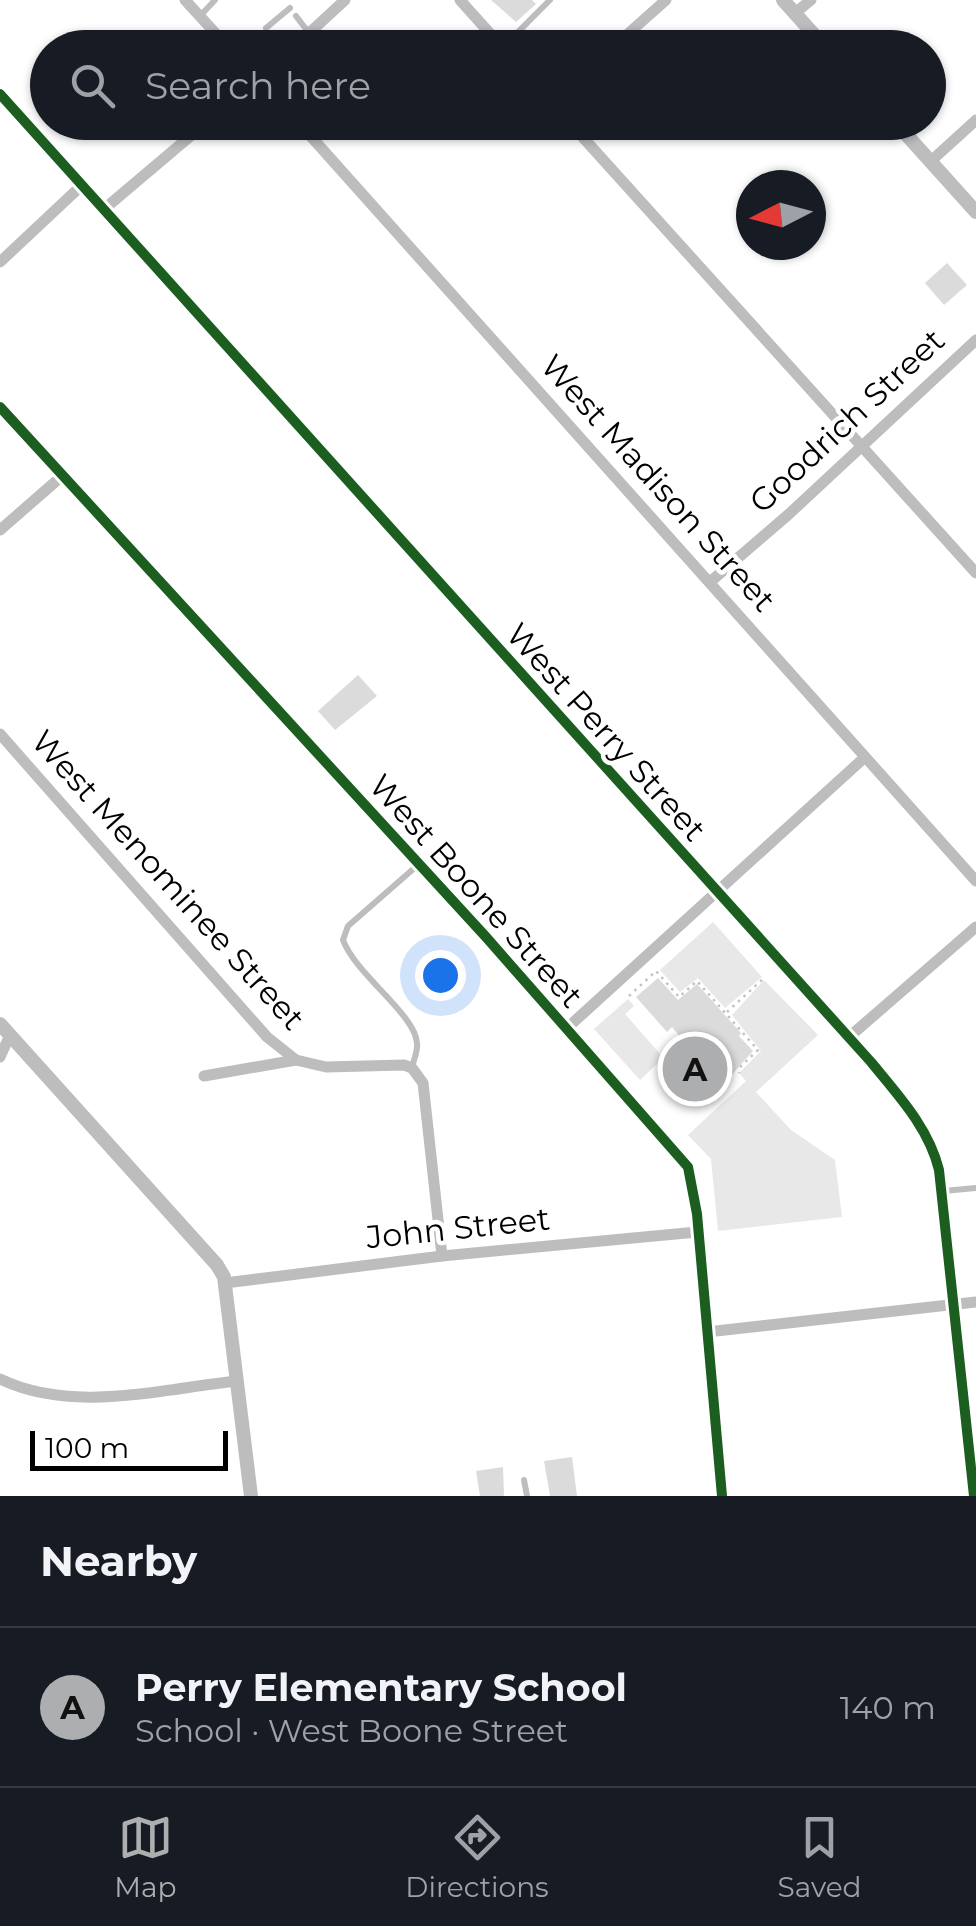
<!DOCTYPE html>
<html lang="en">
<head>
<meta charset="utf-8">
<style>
	body { margin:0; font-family:Montserrat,sans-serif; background:#20242c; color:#f1f3f6 }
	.compass { position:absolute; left:736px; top:170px; width:90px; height:90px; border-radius:50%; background:#171b24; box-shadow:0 2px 8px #0004; rotate:264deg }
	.scale { position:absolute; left:30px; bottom:25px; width:198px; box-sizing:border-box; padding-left:10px; border:5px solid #000; border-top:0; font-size:28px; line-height:35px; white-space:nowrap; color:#000; -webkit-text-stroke:8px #fff; paint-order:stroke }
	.you { position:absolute; left:440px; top:975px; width:35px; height:35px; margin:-25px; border:8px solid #fff; border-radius:50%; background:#1a73e8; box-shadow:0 0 0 15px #1a73e833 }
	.badge { display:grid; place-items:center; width:65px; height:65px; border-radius:50%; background:#adaeaf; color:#111; font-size:32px; font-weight:700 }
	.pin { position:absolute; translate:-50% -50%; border:5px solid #fff; box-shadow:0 2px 10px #0006 }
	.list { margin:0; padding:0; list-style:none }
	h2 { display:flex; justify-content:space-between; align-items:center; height:130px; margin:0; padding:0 40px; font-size:42px }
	h2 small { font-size:32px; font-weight:400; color:#9ea1a6 }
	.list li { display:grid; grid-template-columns:65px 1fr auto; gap:30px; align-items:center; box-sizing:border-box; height:160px; padding:0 40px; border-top:2px solid #363941 }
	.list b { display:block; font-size:38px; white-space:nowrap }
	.list p { margin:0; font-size:32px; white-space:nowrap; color:#9ea1a6 }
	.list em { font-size:32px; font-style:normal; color:#9ea1a6 }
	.icon { flex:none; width:55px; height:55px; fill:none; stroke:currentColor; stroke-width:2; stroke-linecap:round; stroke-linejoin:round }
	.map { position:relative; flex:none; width:976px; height:1496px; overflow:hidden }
	.search { position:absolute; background:#171b24; box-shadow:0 2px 8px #0004; left:30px; right:30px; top:30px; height:110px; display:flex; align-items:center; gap:25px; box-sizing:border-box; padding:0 35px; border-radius:55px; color:#9ea1a6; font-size:38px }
	.sheet { height:290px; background:#171b24 }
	nav { display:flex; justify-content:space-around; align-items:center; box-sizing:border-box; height:140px; border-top:2px solid #363941; background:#171b24; font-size:28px; color:#9ea1a6 }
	nav a { display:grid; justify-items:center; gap:5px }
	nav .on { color:#adaeaf }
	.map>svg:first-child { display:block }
	.green { fill:#e8e8e8 }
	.building { fill:#dbdbdb }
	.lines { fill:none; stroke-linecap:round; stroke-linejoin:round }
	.path { stroke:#c2c2c2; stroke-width:2.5; stroke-dasharray:2.5 5; stroke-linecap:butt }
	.service { stroke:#bdbdbd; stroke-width:6 }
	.minor { stroke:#bdbdbd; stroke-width:11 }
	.tertiary { stroke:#bdbdbd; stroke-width:14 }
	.cycleway-casing { stroke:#fff; stroke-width:16 }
	.cycleway { stroke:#1b5e20; stroke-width:10 }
	.labels { text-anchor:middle; stroke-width:9; stroke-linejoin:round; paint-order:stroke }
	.street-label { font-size:32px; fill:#000; stroke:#fff }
</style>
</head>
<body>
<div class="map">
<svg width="976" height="1496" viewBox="0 0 976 1496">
	<rect width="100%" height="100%" fill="#fff"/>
	<g class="green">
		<polygon points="713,922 762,977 725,1008 698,978 680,992 660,970"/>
		<polygon points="764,980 818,1035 756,1092 791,1130 835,1160 842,1217 718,1231 711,1159 688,1135 746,1081 739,1073 761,1051 732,1015"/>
		<polygon points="628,999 634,1006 625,1014 660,1054 658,1063 640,1080 594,1029"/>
	</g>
	<g class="building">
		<polygon points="491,0 532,0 536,4 516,22"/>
		<polygon points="947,263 967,285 944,305 925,283"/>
		<polygon points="358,675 377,696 335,730 318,711"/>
		<polygon points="658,978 678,1000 697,984 741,1033 739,1036 753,1051 727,1080 686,1038 683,1040 672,1027 667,1032 636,997"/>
		<polygon points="572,1457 577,1496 550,1496 544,1461"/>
		<polygon points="503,1467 504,1496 480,1496 476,1471"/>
	</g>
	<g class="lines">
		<g class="path">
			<polyline points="629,996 656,971 679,997 697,981 758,1050 741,1066 739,1073"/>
			<polyline points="727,1012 765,977"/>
		</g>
		<g class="service">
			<polyline points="201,15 215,0"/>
			<polyline points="296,16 309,33"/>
			<polyline points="266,28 290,8"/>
			<polyline points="504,46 550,0"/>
			<path d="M412,1067C414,1059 418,1051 417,1043C415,1014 356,975 343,940L348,926L419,864"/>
			<polyline points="943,1191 976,1188"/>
			<polyline points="524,1480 527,1496"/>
		</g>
		<g class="minor">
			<polyline points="185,0 229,48"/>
			<polyline points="460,0 503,48"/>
			<polyline points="795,13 811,0"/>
			<polyline points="293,48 345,0"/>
			<polyline points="612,48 666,0"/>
			<path d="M0,94L871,1062C898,1095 929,1128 939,1170L974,1496"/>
			<polyline points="298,122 976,881"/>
			<polyline points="569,122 976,573"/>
			<polyline points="931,161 976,120"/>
			<polyline points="103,210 207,122"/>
			<polyline points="0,262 81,186"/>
			<polyline points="0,407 486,937 688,1167 697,1214 722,1496"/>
			<polyline points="0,530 62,476"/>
			<polyline points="710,582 789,514 976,340"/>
			<polyline points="0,734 267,1037 296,1060"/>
			<polyline points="566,1029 864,758"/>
			<polyline points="849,1037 976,927"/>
			<polyline points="0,1057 10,1035"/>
			<polyline points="204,1076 296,1060 326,1067 404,1065 412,1068 423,1083 442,1256"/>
			<polyline points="225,1283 442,1256 697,1232"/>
			<polyline points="707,1332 976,1302"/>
			<path d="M0,1379C72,1414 161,1389 237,1381"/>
		</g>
		<g class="tertiary">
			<polyline points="783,0 826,48"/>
			<polyline points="895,122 976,212"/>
			<polyline points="0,1024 217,1265 224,1277 251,1496"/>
		</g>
		<g class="cycleway-casing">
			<g id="cycleway">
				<path d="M0,94L871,1062C898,1095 929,1128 939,1170L974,1496"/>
				<polyline points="0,407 486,937 688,1167 697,1214 722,1496"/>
			</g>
		</g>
		<use href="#cycleway" class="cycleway"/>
	</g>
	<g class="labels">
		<g class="street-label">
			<text transform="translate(847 421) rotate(-43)" y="11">Goodrich Street</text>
			<text transform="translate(658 483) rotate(48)" y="11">West Madison Street</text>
			<text transform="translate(606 732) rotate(48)" y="11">West Perry Street</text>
			<text transform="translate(168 880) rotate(48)" y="11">West Menominee Street</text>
			<text transform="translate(476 891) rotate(48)" y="11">West Boone Street</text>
			<text transform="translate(458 1228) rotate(-6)" y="11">John Street</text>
		</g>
	</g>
</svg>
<svg class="compass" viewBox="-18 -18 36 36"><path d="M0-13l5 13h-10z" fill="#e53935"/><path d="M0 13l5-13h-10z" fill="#9ea1a6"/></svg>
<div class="scale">100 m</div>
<div class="you"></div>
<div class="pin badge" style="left:695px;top:1069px">A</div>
<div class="search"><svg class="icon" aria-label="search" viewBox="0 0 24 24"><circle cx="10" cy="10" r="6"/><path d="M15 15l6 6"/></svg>Search here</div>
</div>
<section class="sheet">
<h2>Nearby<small></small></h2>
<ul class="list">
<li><span class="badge">A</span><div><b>Perry Elementary School</b><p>School · West Boone Street</p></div><em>140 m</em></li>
</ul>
</section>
<nav>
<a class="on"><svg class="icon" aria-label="map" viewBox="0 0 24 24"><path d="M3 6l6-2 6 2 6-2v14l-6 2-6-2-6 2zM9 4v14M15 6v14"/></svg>Map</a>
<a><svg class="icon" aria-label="directions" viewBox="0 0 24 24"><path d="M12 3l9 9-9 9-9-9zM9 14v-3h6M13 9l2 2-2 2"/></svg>Directions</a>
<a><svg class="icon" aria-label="saved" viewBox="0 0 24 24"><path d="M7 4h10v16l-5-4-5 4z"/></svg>Saved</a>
</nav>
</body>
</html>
